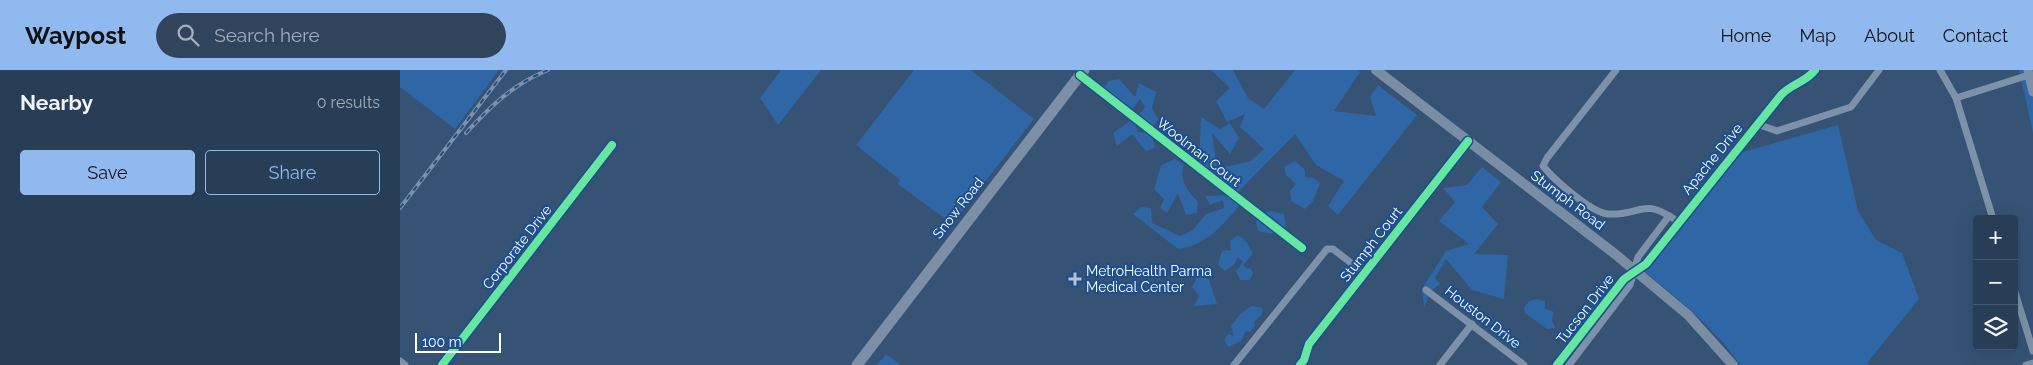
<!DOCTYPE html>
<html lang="en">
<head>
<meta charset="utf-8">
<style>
	body { margin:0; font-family:Raleway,sans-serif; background:#30455d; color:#f1f3f6 }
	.controls { position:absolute; right:15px; bottom:15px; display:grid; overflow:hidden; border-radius:5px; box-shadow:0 5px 20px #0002 }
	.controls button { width:45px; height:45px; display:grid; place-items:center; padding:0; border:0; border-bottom:1px solid #44576d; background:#283e57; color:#f1f3f6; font:25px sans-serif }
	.scale { position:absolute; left:15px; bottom:12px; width:86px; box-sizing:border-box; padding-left:5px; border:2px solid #fff; border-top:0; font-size:14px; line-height:18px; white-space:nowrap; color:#fff; -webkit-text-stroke:4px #1b4f8f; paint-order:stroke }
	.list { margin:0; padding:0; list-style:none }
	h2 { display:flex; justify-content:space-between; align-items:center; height:65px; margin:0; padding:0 20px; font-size:21px }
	h2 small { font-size:16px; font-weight:400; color:#a5aeba }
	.actions { display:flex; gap:10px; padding:15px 20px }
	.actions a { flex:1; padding:11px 0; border:1px solid #90b9f0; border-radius:5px; text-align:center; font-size:18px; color:#90b9f0 }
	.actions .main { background:#90b9f0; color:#111 }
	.icon { flex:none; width:28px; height:28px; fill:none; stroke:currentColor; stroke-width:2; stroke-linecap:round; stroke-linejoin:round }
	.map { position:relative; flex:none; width:1633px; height:295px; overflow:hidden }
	header { display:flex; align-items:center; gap:30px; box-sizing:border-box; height:70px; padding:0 25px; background:#90b9f0; color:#111 }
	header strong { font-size:24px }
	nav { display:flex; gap:28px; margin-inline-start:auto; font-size:18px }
	.search { width:350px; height:45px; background:#30455d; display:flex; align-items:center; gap:12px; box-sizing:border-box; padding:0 18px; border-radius:28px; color:#a5aeba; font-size:19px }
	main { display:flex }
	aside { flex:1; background:#283e57 }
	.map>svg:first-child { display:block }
	.green { fill:#2f66a5 }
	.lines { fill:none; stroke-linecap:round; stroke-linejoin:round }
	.minor { stroke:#7d92a8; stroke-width:7 }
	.tertiary { stroke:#7d92a8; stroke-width:9 }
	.secondary { stroke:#798da4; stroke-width:10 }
	.primary { stroke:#7d8ea7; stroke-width:11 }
	.rail-casing { stroke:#7e92a7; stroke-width:4 }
	.rail { stroke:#1b4f8f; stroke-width:2; stroke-dasharray:5.5; stroke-linecap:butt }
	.cycleway-casing { stroke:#1b4f8f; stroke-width:11 }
	.cycleway { stroke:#66e7a1; stroke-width:8 }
	.poi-dot { fill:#b9c2ce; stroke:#1b4f8f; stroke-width:2 }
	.labels { text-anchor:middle; stroke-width:4; stroke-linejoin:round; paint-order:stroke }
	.street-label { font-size:14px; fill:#fff; stroke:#1b4f8f }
	.poi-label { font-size:14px; fill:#fff; stroke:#1b4f8f; text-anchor:start }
</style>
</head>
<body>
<header>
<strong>Waypost</strong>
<div class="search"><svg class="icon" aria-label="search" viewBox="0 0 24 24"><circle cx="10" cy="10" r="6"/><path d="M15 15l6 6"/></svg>Search here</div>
<nav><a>Home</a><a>Map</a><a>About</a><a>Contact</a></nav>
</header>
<main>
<aside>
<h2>Nearby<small>0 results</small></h2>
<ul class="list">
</ul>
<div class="actions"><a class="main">Save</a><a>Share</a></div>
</aside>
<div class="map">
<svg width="1633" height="295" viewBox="0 0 1633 295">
	<rect width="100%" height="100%" fill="#365274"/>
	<g class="green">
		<polygon points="0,0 99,0 55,59 0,17"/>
		<polygon points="381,0 421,0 378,55 360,28"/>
		<polygon points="514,0 571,0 634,49 552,154 498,114 500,110 456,75"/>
		<polygon points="811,0 833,0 848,28 864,39 895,0 958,0 960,2 934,41 976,46 970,27 978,15 1017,45 938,145 928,136 944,111 916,95 895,64 836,124 799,94 801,47 820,59 830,53 839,68 830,84 812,63 817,99 851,91 864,79 840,57 845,44 827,52 816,31 830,18"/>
		<polygon points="1619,0 1633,0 1633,63"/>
		<polygon points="719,9 735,27 739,13 756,22 752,38 758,49 753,57 739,45 745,37 740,29 732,39 704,18 709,11"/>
		<polygon points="733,49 738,62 751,63 755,78 746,81 732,64 717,76 713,63"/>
		<path d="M1438,55L1458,141L1476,170L1502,183L1519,229L1467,293L1470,295H1340C1316,258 1278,230 1244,201L1279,154L1339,83Z"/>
		<path d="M775,89L784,95C778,110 789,122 798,132L797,143L786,145L778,123L767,143L760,138L764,129L754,119L761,95Z"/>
		<polygon points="895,91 905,100 905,107 914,108 920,113 913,131 905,139 891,131 890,121 896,114 886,105 884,97"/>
		<polygon points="1082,97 1101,112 1082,137 1098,154 1074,184 1108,185 1104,229 1072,220 1046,189 1035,208 1040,214 1031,221 1024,237 1022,219 1046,181 1069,174 1039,151 1055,132 1043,118 1067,115"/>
		<path d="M832,125L839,136C822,156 806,176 778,179L733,144L741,137L751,138L752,153L780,166L793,160L806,144L824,138L823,130L810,135L805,126Z"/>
		<path d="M871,141L884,144L886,156C877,165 870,164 858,161L856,151L862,146L868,149L866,142Z"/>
		<polygon points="838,165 847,172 853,184 843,195 847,199 850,198 853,203 850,210 840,210 836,201 843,192 838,187 834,195 825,201 818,195 822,181 831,180 830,171"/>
		<polygon points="799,203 809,210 817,234 794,236 799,226 792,217"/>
		<polygon points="1137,229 1145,231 1145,238 1154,242 1152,250 1155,258 1147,259 1125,243 1124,238 1129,231"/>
		<polygon points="852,236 863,238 862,244 854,252 855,256 850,262 846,261 841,271 828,277 824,270 828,264 834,266 831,256 840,244"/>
		<polygon points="486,284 501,295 477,295"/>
	</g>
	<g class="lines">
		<g class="minor">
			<path d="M1216,0L1147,88L1143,96C1153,109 1192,143 1208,144C1243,146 1241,126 1277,151"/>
			<polyline points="1540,0 1556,28 1593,149"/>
			<polyline points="680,5 902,178"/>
			<polyline points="1556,28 1629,5"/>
			<polyline points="1357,54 1377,61 1451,37 1479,0"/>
			<polyline points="1614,219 1633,281"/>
			<polyline points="1026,220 1124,295"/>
			<polyline points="0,291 5,295"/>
			<polyline points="42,295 212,75"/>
			<polyline points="834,295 927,179 933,179 964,203"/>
			<polyline points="900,295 904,290 909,274 1068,71"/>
			<polyline points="1040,295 1072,254"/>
			<path d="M1157,295L1224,209L1246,194L1381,25C1391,14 1406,12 1415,0"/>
			<polyline points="1169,295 1230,215 1238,187 1269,146"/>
			<polyline points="1626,295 1633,293"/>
		</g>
		<polyline class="tertiary" points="1628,0 1633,22"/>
		<polyline class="secondary" points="976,0 1215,184 1288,245 1333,295"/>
		<polyline class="primary" points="457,295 684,0"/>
		<g class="rail-casing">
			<g id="rail">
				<path d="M66,63C92,35 112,15 148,0"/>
				<polyline points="0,138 106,0"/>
			</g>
		</g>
		<use href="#rail" class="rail"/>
		<g class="cycleway-casing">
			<g id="cycleway">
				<polyline points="680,5 902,178"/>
				<polyline points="42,295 212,75"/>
				<polyline points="900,295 904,290 909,274 1068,71"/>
				<path d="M1157,295L1224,209L1246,194L1381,25C1391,14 1406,12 1415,0"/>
			</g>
		</g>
		<use href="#cycleway" class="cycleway"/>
	</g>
	<path class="poi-dot" d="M672.5 201.5h5v5h5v5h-5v5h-5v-5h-5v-5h5z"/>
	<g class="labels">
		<g class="street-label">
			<text transform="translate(799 82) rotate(38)" y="5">Woolman Court</text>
			<text transform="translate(1312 89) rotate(-51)" y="5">Apache Drive</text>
			<text transform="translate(1168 130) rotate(37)" y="5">Stumph Road</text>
			<text transform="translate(558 138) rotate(-52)" y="5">Snow Road</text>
			<text transform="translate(971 174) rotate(-52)" y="5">Stumph Court</text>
			<text transform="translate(117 177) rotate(-52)" y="5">Corporate Drive</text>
			<text transform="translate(1185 239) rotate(-52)" y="5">Tucson Drive</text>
			<text transform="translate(1083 247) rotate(38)" y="5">Houston Drive</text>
		</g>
		<g class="poi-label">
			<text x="686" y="206">MetroHealth Parma<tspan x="686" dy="16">Medical Center</tspan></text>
		</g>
	</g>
</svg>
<div class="controls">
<button>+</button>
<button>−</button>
<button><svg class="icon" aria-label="layers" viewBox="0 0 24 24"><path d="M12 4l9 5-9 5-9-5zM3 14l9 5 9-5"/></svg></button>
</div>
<div class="scale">100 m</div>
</div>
</main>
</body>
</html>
